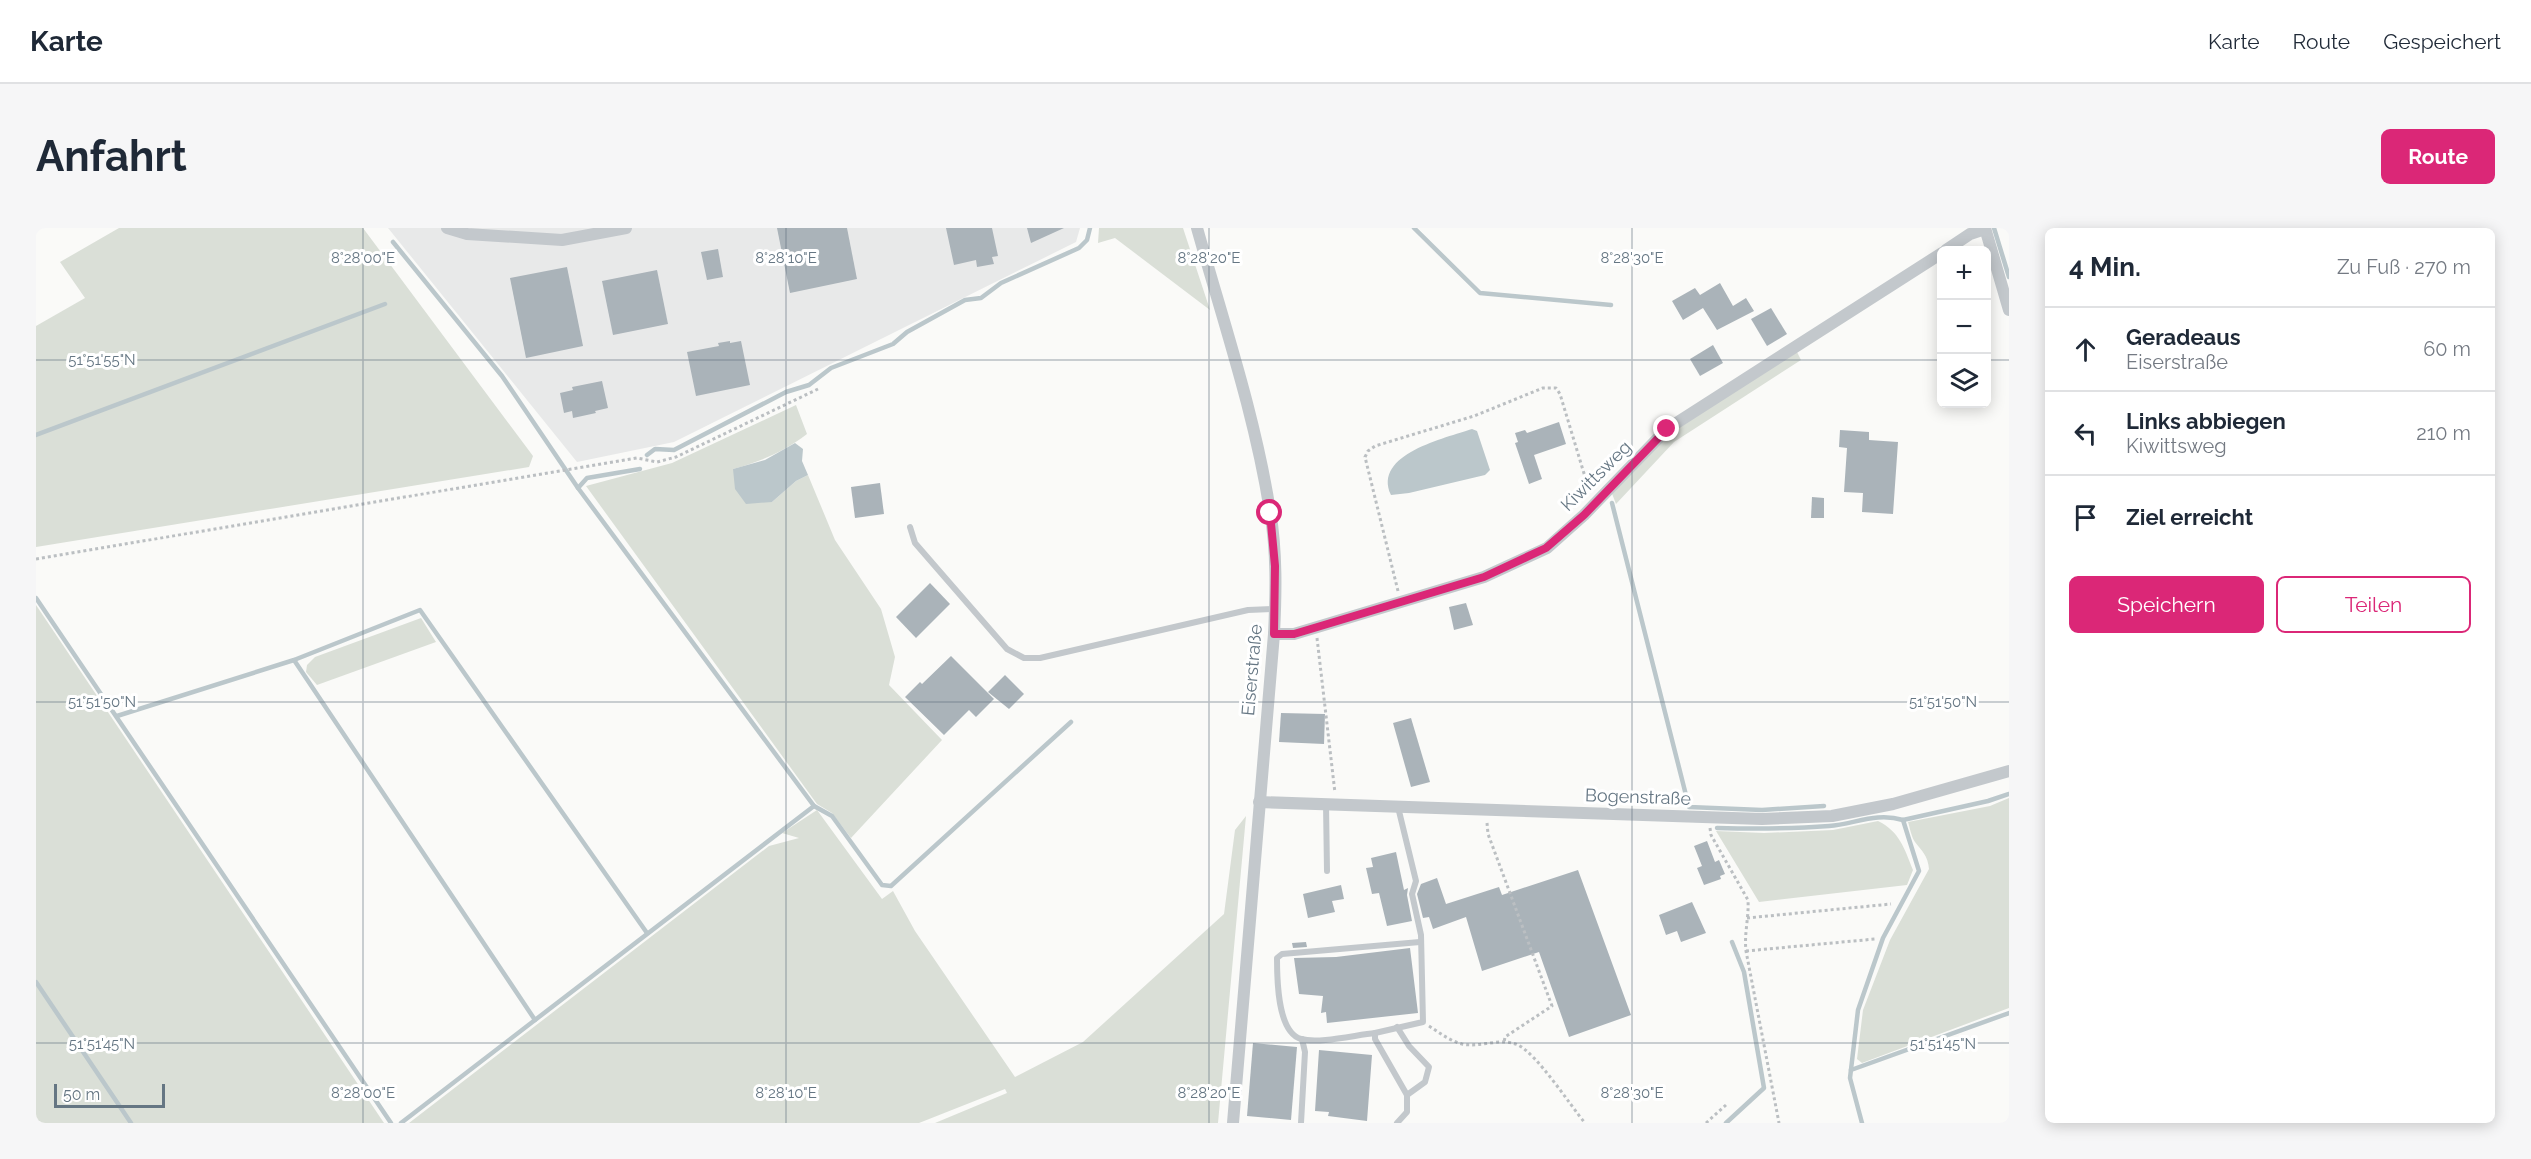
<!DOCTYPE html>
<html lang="de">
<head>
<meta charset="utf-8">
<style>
	body { margin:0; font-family:Raleway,sans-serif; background:#f6f6f7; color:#1f2937 }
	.controls { position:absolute; right:18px; top:18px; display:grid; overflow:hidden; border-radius:9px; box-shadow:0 3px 15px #0003 }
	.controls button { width:54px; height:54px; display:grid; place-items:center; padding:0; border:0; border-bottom:2px solid #e0e1e3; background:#fff; color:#1f2937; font:30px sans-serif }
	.scale { position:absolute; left:18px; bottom:15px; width:111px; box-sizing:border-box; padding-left:6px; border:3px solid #657683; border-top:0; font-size:16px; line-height:21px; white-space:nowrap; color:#657683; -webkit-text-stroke:4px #fff; paint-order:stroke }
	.stop { position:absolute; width:18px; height:18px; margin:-14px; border:4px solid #db2777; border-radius:50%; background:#fff }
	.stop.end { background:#db2777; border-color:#fff; box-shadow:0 2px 6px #0008 }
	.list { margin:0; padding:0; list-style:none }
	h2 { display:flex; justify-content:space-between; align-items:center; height:78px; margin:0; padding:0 24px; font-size:26px }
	h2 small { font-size:20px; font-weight:400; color:#747a83 }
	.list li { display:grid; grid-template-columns:39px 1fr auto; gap:18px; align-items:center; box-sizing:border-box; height:84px; padding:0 24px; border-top:2px solid #e0e1e3 }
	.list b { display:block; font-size:22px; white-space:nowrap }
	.list p { margin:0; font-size:20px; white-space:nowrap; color:#747a83 }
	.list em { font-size:20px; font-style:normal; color:#747a83 }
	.actions { display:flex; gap:12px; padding:18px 24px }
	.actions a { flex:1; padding:14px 0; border:2px solid #db2777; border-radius:9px; text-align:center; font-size:21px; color:#db2777 }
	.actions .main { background:#db2777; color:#fff }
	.icon { flex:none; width:33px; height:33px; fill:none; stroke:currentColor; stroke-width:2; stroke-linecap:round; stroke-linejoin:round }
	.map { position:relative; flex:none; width:1973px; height:895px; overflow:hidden; border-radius:9px }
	header { display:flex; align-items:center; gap:36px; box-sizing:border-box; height:84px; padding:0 30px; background:#fff; border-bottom:2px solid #e0e1e3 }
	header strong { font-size:28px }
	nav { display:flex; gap:33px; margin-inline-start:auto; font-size:21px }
	.intro { display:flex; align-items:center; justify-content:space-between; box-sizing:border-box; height:144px; padding:0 36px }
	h1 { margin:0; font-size:42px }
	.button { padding:15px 27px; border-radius:9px; background:#db2777; color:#fff; font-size:21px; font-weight:700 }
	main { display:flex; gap:36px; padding:0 36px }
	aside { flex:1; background:#fff; border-radius:9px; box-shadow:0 3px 15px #0003 }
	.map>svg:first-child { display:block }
	.built { fill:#e8e9e9 }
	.green { fill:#dadfd7 }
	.water { fill:#bbc7cb }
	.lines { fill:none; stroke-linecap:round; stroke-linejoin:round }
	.stream { stroke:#bbc7cb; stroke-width:4.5 }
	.building { fill:#aab3b9 }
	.path { stroke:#bbbfc2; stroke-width:3; stroke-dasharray:3 3; stroke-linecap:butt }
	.lane { stroke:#c3c8cc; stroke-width:6 }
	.street { stroke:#c3c8cc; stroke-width:12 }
	.route { stroke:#db2777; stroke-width:8 }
	.ticks { fill:none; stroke:#657683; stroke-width:1.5; stroke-opacity:0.45 }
	.labels { text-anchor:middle; stroke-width:6; stroke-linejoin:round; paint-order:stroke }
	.street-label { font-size:18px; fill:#657683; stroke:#fff }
	.ticks-label { font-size:15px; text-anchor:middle; fill:#657683; stroke:#fff; stroke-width:6; stroke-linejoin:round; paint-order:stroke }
</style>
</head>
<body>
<header>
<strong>Karte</strong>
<nav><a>Karte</a><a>Route</a><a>Gespeichert</a></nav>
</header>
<div class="intro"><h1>Anfahrt</h1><a class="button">Route</a></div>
<main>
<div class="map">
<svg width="1973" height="895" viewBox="0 0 1973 895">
	<rect width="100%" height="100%" fill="#fafaf8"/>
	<polygon class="built" points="352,0 1044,0 1040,14 638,214 541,234"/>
	<g class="green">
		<polygon points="83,0 327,0 497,228 493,239 0,319 0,98 49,70 24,34"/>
		<polygon points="1063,0 1147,0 1174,82 1079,10 1062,15"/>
		<polygon points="1761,124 1765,132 1638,214 1580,276 1575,263 1633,205"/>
		<path d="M760,177L771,206C747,224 726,233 697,241L736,274L760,253L772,247L799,312L845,381L859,429L853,457L906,512L815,610L796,585L781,576L550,258L636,235Z"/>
		<polygon points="0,377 348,895 0,895"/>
		<polygon points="385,390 400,414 281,457 270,444 271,437 279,429"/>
		<path d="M1973,570V780L1826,835L1821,831L1827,782L1854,712L1893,641C1892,628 1886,623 1879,614C1875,608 1874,600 1872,594L1954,578Z"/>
		<polygon points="781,582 846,671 857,663 879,703 979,849 1047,814 1188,686 1199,602 1210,588 1182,895 899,895 971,865 969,861 883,895 373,895 733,618 763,610 746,605"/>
		<path d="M1842,593C1864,604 1868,620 1877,642L1871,657L1723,674L1680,603L1728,605L1797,602Z"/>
	</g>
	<g class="water">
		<path d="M1436,201L1441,203L1454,242L1449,247L1373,265L1355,267C1336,226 1410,210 1436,201Z"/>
		<polygon points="759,215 767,221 766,233 772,247 760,253 736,274 710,276 699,261 697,241 729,232"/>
	</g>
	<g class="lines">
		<g class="stream">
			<polyline points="1378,0 1444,65 1575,77"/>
			<polyline points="1958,0 1973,49"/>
			<polyline points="357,14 466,148 542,260 778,578 796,588 846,657 855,658 1035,494"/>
			<polyline points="0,207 349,76"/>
			<polyline points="611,227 619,221 638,222 750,164 773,157 795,140 857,116 871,104 929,72 945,70 965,55 1043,20 1051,12 1054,0"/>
			<polyline points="542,260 551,250 604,241"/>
			<polyline points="1576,275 1653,579 1726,582 1788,578"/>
			<polyline points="0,370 355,895"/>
			<polyline points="258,432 499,792 778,578"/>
			<polyline points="81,488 258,432 384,382 611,705"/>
			<path d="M1681,600C1719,601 1756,601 1793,598C1819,596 1840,584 1867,592"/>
			<polyline points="0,754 95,895"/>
			<polyline points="1815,842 1973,785"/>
			<polyline points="0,893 1,895"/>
			<polyline points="365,895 499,792"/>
			<polyline points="1690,895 1728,860 1708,744 1696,714"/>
			<polyline points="1826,895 1814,850 1822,782 1847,710 1883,643 1867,592 1952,573 1973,566"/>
		</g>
	</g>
	<g class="building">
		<polygon points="741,0 811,0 821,51 754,65"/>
		<polygon points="910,0 956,0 962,28 956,29 958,36 941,39 940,32 918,37"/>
		<polygon points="991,0 1028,0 995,15"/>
		<polygon points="682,21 687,49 671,52 665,24"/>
		<polygon points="531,39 547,118 490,130 474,50"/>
		<polygon points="621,42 632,96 577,107 566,53"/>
		<polygon points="1684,55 1697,78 1710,70 1718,83 1681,102 1667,80 1647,92 1636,73 1659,60 1664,67"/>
		<polygon points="1735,80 1751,106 1731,118 1715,91"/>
		<polygon points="694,113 694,115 705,113 714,157 660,168 651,124 683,118 682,115"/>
		<polygon points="1677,117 1687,135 1664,148 1654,131"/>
		<polygon points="566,153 572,180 559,183 560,185 537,190 536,183 528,185 524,165 537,162 536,159"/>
		<polygon points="1523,194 1530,216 1498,227 1506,251 1493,256 1479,215 1482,214 1479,205 1489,202 1491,205"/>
		<polygon points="1804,202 1833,204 1833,212 1862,214 1857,286 1826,284 1827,265 1808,264 1811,220 1803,219"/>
		<polygon points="844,255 848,286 819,290 815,259"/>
		<polygon points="1776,269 1788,270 1788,290 1775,290"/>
		<polygon points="894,355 914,376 880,410 860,389"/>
		<polygon points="1430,375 1437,397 1418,402 1413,379"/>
		<polygon points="915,428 958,471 940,489 933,482 908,507 869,469 884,454 886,456"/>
		<polygon points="969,447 988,466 973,481 952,464"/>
		<polygon points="1245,485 1289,486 1288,516 1243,514"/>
		<polygon points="1375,490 1394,554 1375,559 1357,495"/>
		<polygon points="1671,613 1679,634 1683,632 1689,646 1684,648 1685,651 1668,657 1661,640 1666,638 1658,618"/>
		<polygon points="1360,624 1368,662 1372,660 1371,667 1376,693 1351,698 1343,665 1336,666 1330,640 1337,639 1335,630"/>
		<polygon points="1542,642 1595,787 1533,809 1503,724 1446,743 1430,689 1397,701 1393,689 1387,690 1381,666 1385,656 1401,650 1410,676 1463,659 1466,667"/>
		<polygon points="1305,657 1308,671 1296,673 1299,684 1272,690 1267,666"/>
		<polygon points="1656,674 1670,705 1645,714 1641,703 1630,707 1623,687"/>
		<polygon points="1270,714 1271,719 1257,720 1256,715"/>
		<polygon points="1374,720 1382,785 1291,795 1290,784 1285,785 1287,768 1263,766 1258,730 1300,729"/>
		<polygon points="1217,815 1261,819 1255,892 1211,888"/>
		<polygon points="1283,822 1336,827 1331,893 1292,888 1293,884 1279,883"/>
	</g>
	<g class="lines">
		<g class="path">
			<polyline points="0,331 601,230 621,234 640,229 782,161"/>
			<polyline points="1362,363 1329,229 1332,223 1339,218 1438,188 1507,160 1520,160 1524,166 1553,262"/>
			<polyline points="1281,410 1299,565"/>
			<polyline points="1451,595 1452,606 1516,778 1469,809 1468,815"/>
			<path d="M1674,600L1675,607L1712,672C1713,690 1708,705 1710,723L1743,895"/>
			<polyline points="1711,690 1855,676"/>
			<polyline points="1710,723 1839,711"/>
			<path d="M1393,798C1404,805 1414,813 1426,816C1444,820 1465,809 1482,817C1501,826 1534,877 1549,895"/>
			<polyline points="1670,895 1690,877"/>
		</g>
		<g class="lane">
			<polyline points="874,299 879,315 971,421 988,430 1004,430 1212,382 1239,381"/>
			<polyline points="1290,576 1291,643"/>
			<polyline points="1361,799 1373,818 1393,839 1389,854 1371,867"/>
			<path d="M1339,805C1319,807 1283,816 1265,811C1241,804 1241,750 1241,730L1246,726L1384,714"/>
			<polyline points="1265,895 1269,824 1266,811"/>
			<polyline points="1361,895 1371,884 1371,867 1339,811 1339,805 1387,794 1385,707 1376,666 1380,653 1362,579"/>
		</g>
		<g class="street">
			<polyline points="411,0 431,6 526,12 590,0"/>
			<path d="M1161,0C1187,93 1219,187 1234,283C1241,324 1240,366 1238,406L1197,895"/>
			<polyline points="1949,0 1973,82"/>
			<polyline points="1910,22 1934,6 1949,1"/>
			<polyline points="1238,406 1258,406 1448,349 1511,320 1548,287 1631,201 1906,25"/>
			<polyline points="1223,574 1726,591 1796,588 1857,576 1973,543"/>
		</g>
	</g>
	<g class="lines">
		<polyline class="route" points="1234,285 1239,338 1238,406 1258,406 1448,349 1510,320 1548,287 1631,201"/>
	</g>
	<path class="ticks" d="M327,0V895M750,0V895M1173,0V895M1596,0V895M0,132H1906M1950,132H1973M0,474H1973M0,815H1973"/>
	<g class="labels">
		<g class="street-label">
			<text transform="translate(1560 248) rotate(-45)" y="6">Kiwittsweg</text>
			<text transform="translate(1216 442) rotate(-85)" y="6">Eiserstraße</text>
			<text transform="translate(1602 569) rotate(2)" y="6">Bogenstraße</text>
		</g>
	</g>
	<g class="ticks-label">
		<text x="327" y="35">8°28'00"E</text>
		<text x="750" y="35">8°28'10"E</text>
		<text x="1173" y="35">8°28'20"E</text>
		<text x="1596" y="35">8°28'30"E</text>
		<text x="66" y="137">51°51'55"N</text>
		<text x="66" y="479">51°51'50"N</text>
		<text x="1907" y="479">51°51'50"N</text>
		<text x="66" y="821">51°51'45"N</text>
		<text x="1907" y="821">51°51'45"N</text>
		<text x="327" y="870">8°28'00"E</text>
		<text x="750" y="870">8°28'10"E</text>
		<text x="1173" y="870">8°28'20"E</text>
		<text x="1596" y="870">8°28'30"E</text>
	</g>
</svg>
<div class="controls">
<button>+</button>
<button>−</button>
<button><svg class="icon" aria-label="layers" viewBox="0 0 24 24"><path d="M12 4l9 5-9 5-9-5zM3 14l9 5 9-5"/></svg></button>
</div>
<div class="scale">50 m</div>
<div class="stop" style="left:1234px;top:285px"></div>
<div class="stop end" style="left:1631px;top:201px"></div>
</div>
<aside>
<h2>4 Min.<small>Zu Fuß · 270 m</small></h2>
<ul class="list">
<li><svg class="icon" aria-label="ahead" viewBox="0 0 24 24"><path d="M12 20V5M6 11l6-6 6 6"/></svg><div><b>Geradeaus</b><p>Eiserstraße</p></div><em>60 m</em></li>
<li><svg class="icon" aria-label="left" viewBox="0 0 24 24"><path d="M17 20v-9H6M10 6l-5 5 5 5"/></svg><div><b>Links abbiegen</b><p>Kiwittsweg</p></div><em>210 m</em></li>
<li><svg class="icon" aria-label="arrive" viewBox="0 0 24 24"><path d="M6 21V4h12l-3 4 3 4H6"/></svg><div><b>Ziel erreicht</b></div></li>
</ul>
<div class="actions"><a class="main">Speichern</a><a>Teilen</a></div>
</aside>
</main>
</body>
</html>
